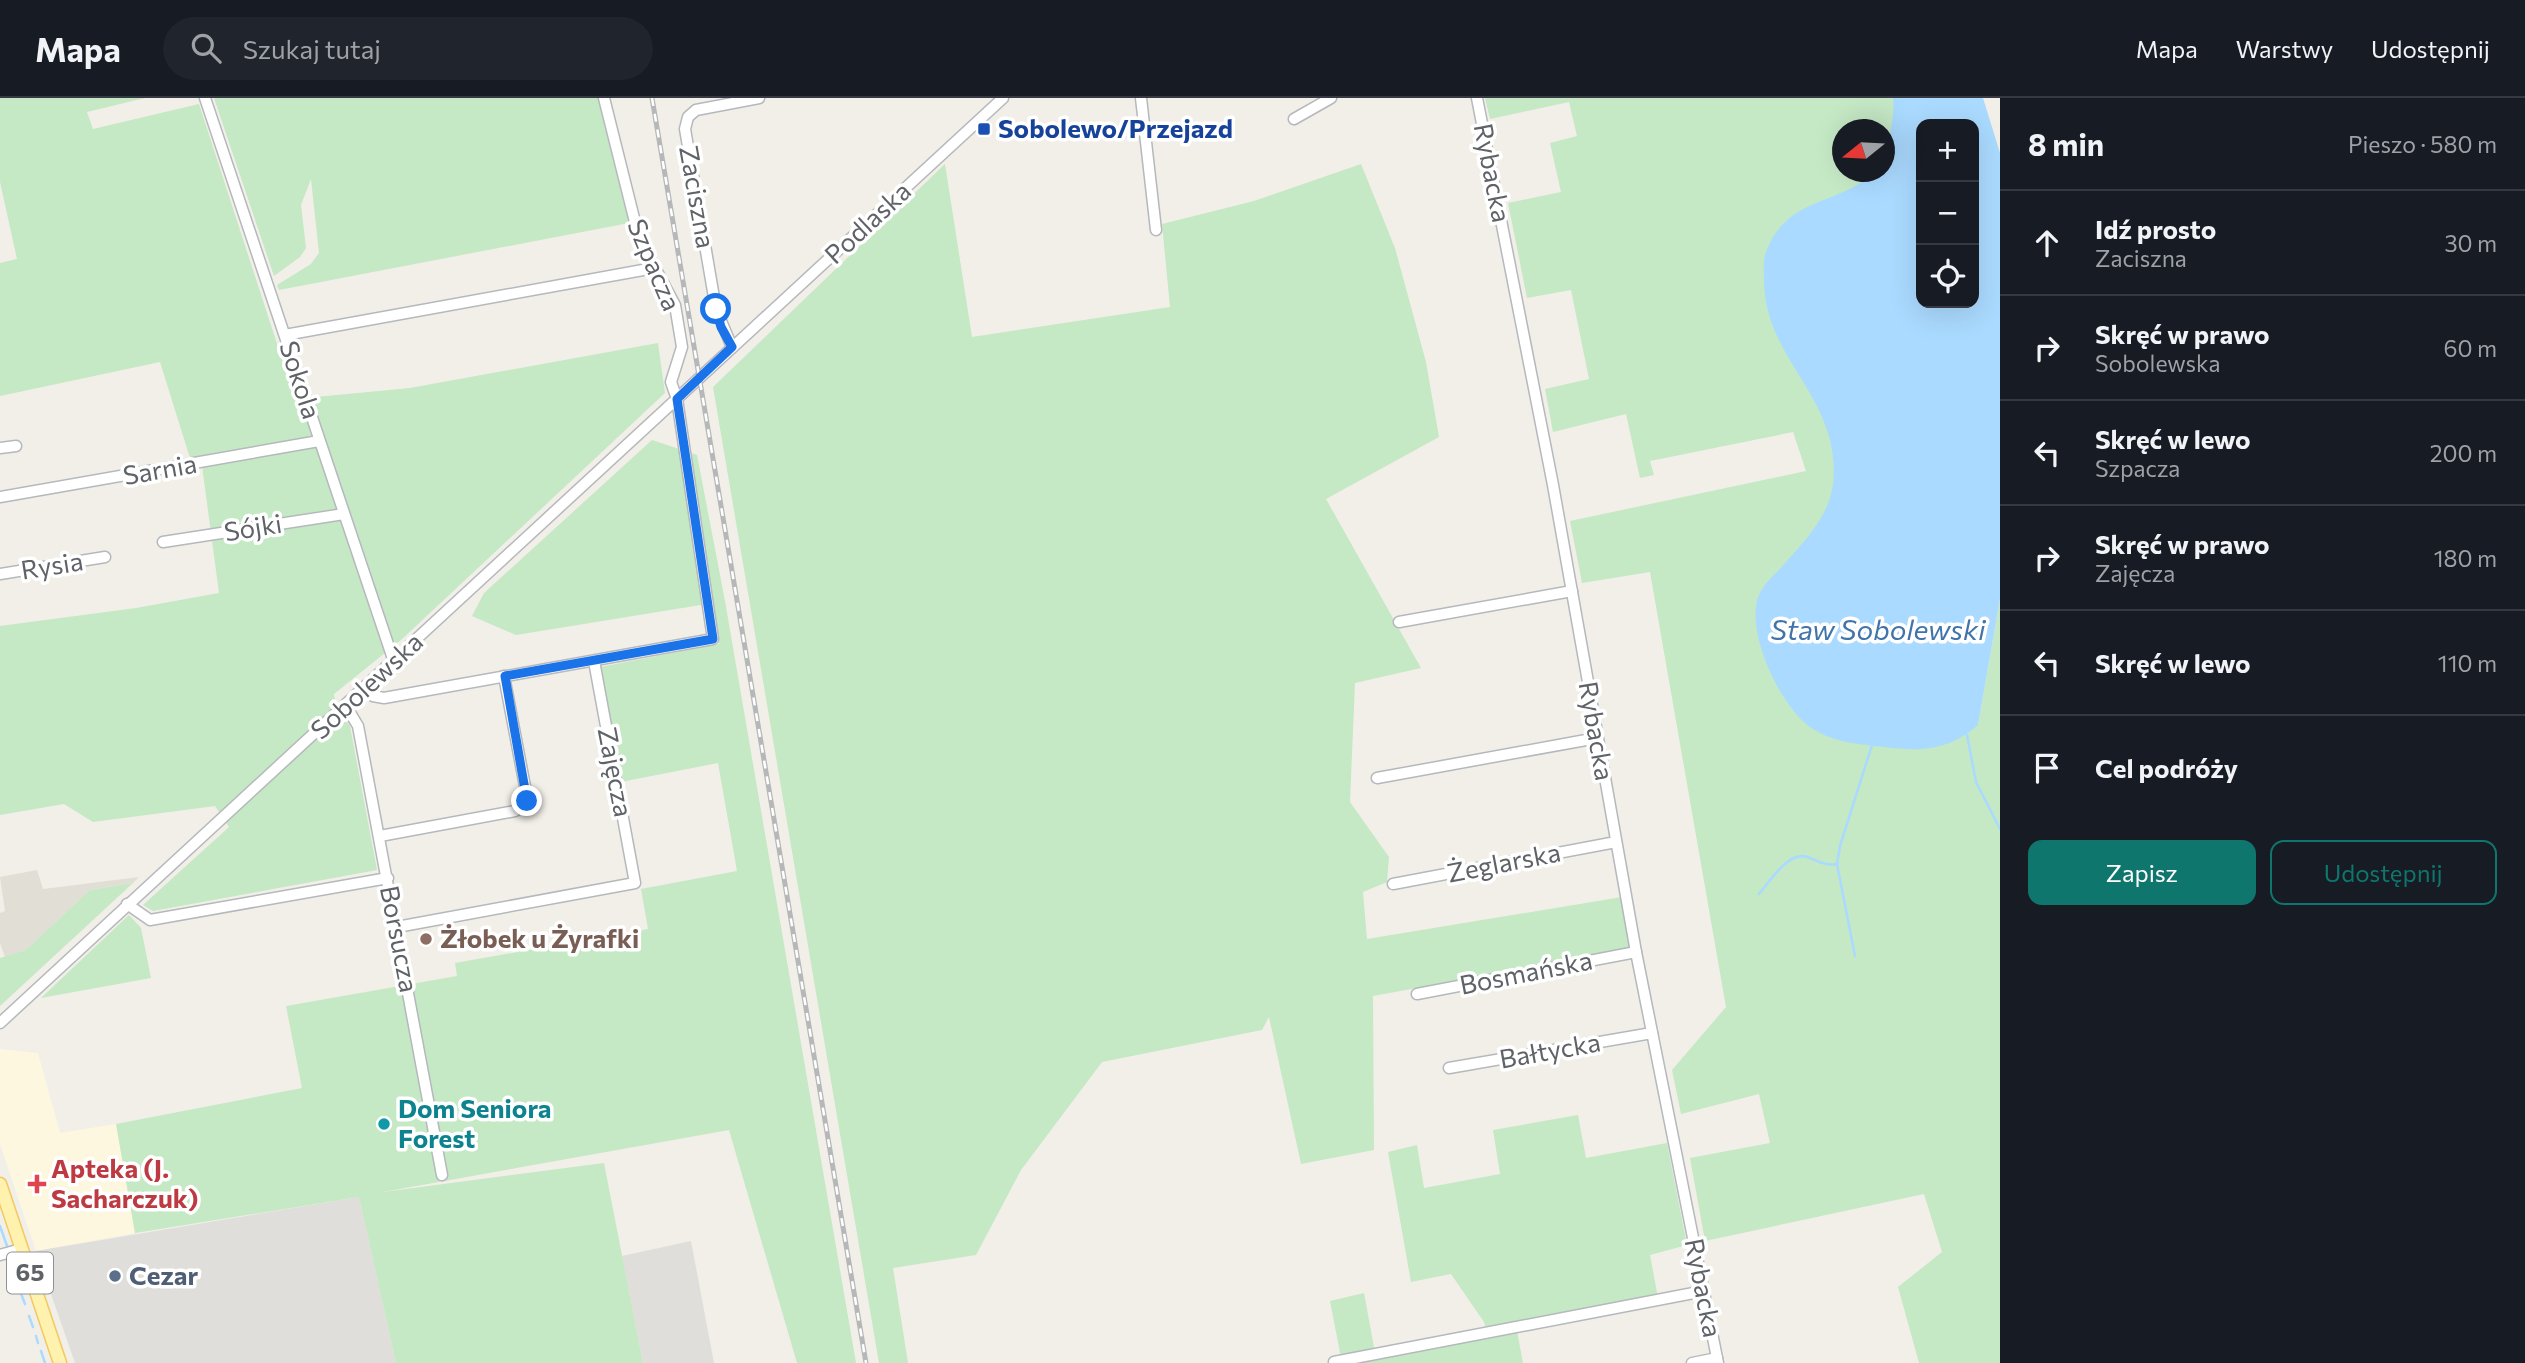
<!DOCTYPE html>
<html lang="pl">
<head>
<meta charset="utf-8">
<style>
	body { margin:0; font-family:Commissioner,sans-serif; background:#20242c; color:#f1f3f6 }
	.controls { position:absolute; right:21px; top:21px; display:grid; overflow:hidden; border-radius:14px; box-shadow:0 7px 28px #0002 }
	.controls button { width:63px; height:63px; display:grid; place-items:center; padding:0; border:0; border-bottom:2px solid #363941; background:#171b24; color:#f1f3f6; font:35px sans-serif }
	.compass { position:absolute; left:1832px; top:21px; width:63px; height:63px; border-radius:50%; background:#171b24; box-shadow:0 7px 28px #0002; rotate:252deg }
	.stop { position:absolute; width:21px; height:21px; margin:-16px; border:5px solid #1a73e8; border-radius:50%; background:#fff }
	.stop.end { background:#1a73e8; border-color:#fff; box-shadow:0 2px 7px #0008 }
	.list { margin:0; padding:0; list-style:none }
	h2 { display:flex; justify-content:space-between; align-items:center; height:91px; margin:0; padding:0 28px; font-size:30px }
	h2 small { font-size:23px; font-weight:400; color:#9ea1a6 }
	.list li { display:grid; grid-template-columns:46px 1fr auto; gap:21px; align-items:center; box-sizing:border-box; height:105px; padding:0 28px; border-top:2px solid #363941 }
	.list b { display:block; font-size:26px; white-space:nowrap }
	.list p { margin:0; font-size:23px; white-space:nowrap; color:#9ea1a6 }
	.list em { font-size:23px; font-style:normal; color:#9ea1a6 }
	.actions { display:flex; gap:14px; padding:21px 28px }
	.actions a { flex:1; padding:16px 0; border:2px solid #0f766e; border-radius:14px; text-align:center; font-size:24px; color:#0f766e }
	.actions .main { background:#0f766e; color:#fff }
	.icon { flex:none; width:38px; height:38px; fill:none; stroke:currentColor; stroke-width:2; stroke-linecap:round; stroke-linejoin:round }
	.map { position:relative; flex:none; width:2000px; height:1265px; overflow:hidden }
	header { display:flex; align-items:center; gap:42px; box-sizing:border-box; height:98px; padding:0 35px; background:#171b24; border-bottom:2px solid #363941 }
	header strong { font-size:33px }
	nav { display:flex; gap:38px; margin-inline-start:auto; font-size:24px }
	.search { width:490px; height:63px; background:#20242c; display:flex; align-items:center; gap:18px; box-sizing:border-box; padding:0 24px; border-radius:38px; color:#9ea1a6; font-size:26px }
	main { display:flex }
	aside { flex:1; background:#171b24 }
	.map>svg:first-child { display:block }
	.commercial { fill:#fef7e0 }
	.industrial { fill:#e0deda }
	.education { fill:#e1ded6 }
	.green { fill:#c5e8c5; fill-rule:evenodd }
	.water { fill:#aadaff; fill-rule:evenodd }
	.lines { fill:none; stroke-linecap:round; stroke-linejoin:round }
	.stream { stroke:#aadaff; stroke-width:2.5 }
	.minor-casing { stroke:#b5b8bc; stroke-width:13 }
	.major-casing { stroke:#f2c960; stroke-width:15 }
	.minor { stroke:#fff; stroke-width:10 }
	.major { stroke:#fff2af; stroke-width:12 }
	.rail-casing { stroke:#b6b7b8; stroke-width:5 }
	.rail { stroke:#fff; stroke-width:2.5; stroke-dasharray:8; stroke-linecap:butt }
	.route { stroke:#1a73e8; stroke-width:9 }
	.transit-dot { fill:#1a4fb4; stroke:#fff; stroke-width:2.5 }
	.education-dot { fill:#8d6e63; stroke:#fff; stroke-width:2.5 }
	.culture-dot { fill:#0f9aa8; stroke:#fff; stroke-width:2.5 }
	.health-dot { fill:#e0444e; stroke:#fff; stroke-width:2.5 }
	.service-dot { fill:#5c6f8a; stroke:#fff; stroke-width:2.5 }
	.labels { text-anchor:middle; stroke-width:7; stroke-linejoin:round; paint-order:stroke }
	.shield { fill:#fff; stroke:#8f9295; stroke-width:2 }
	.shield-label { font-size:24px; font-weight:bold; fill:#5f6368 }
	.transit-label { font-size:26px; font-weight:bold; fill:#164399; stroke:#fff; text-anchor:start }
	.street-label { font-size:26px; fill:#5f6368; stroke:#fff }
	.education-label { font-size:26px; font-weight:bold; fill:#785e54; stroke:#fff; text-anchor:start }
	.culture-label { font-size:26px; font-weight:bold; fill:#0d838f; stroke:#fff; text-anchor:start }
	.health-label { font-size:26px; font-weight:bold; fill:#be3a42; stroke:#fff; text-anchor:start }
	.service-label { font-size:26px; font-weight:bold; fill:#4e5e75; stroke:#fff; text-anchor:start }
	.water-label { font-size:28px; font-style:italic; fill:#4174aa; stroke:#fff }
</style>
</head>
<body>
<header>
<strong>Mapa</strong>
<div class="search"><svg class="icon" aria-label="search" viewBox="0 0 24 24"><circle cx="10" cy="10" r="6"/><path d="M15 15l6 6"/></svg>Szukaj tutaj</div>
<nav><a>Mapa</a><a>Warstwy</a><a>Udostępnij</a></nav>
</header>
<main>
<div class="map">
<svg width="2000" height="1265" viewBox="0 0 2000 1265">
	<rect width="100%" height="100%" fill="#f1efe8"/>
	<polygon class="commercial" points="0,951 38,955 60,1035 116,1026 135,1135 36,1153 0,1046"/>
	<g class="industrial">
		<polygon points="359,1099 396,1265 75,1265 36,1153"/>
		<polygon points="691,1143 714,1265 643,1265 622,1158"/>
	</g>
	<polygon class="education" points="37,772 43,791 139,779 133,785 90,792 26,852 5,859 0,845 0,815 5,813 0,779"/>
	<g class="green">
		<polygon points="0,0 145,0 87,14 93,31 199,6 295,301 410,290 658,245 665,295 401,542 334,596 336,607 350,628 377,772 153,813 143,807 229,729 215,708 93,724 64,706 0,717 0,528 136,510 219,495 201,360 190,360 160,264 0,298 0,165 17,161 0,84"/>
		<polygon points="214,0 598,0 629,125 279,192 277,187 311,166 319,155 311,81 301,107 306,150 300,159 274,178"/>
		<path d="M1485,0H1935L1921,26L1895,166L1978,627L2000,501V1265H1919L1898,1189L1942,1154L1924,1096L1705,1143L1690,1060L1770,1045L1759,996L1681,1016L1672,972L1726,909L1650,474L1582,485L1570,423L1806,373L1793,334L1650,363L1654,377L1640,380L1626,316L1553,334L1545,291L1589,281L1571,192L1527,200L1508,105L1561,94L1550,45L1577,38L1569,4L1490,21ZM1842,32H1884V74H1842Z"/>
		<polygon points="945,66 972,239 1170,209 1162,126 1254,103 1361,66 1395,150 1426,264 1439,339 1326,401 1421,570 1355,585 1350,704 1389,759 1387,784 1363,794 1367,841 1622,799 1632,850 1373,898 1374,1052 1301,1066 1269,919 1262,932 1102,964 1021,1072 976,1157 893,1170 908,1265 879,1265 713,289"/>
		<polygon points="652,342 697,357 725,503 856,1265 797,1265 729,1032 383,1094 604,1065 643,1265 396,1265 359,1099 135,1135 116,1026 302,990 286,908 457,878 455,865 648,831 641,791 737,773 718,665 621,684 600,569 719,546 713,505 516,537 472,518 484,495"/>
		<polygon points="133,785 0,908 0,860 26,852 90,792"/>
		<polygon points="129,817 141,830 151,880 41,900"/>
		<polygon points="1578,1017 1586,1060 1667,1045 1687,1147 1650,1157 1659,1205 1517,1233 1523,1265 1342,1265 1330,1203 1364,1195 1376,1260 1488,1238 1484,1224 1451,1176 1411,1184 1388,1054 1417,1047 1424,1090 1500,1076 1493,1032"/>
	</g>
	<path class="water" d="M1893,0H1983L2000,55V501L1978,627C1949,652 1922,654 1885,649C1858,646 1833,645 1810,629C1780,608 1744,531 1759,497C1765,483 1777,475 1786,464C1822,424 1843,399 1830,342C1815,283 1765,249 1764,183C1764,175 1763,164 1765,157C1785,97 1839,109 1874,74H1884C1884,48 1896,26 1893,0ZM1921,26H1974V205H1921Z"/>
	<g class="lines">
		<g class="stream">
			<polyline points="1967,637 1976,684 2000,731"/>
			<path d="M1759,796C1771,782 1790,750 1810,760C1819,764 1828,768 1837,766"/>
			<polyline points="1855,858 1837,766 1840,748 1872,647"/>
			<polyline points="0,1128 7,1148"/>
			<polyline points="20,1193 25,1206"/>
			<polyline points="29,1218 33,1229"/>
			<polyline points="36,1238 38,1245"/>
			<polyline points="41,1253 45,1265"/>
		</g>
		<g class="minor-casing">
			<g id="minor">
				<polyline points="205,0 394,564"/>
				<polyline points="1141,0 1156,132"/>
				<polyline points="1477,0 1553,387 1636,854 1718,1265"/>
				<polyline points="1294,21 1331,0"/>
				<polyline points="285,237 654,170"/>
				<polyline points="732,249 716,211 685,31 688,19 696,12 759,0"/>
				<polyline points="0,350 16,348"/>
				<polyline points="0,399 319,343"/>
				<polyline points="163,444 344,416"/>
				<polyline points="0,476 105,459"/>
				<polyline points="1399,524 1572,493"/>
				<polyline points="365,591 373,598 384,600 713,541 677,301 671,284 682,249 675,207 639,140 604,0"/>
				<polyline points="346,608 358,628 442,1077"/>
				<polyline points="1377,680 1597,640"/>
				<polyline points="380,738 515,713 525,707 527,699 504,578"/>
				<polyline points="1393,786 1616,744"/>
				<polyline points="127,806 150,822 388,780"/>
				<polyline points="397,829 635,785 594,563"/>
				<polyline points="1417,896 1636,854"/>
				<polyline points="0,925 1003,0"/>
				<polyline points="1449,970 1652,935"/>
				<polyline points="0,1157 14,1153"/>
				<polyline points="1334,1264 1704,1193"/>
				<polyline points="1692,1265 1717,1260"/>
			</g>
		</g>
		<g class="major-casing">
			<polyline id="major" points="0,1086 60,1265"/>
		</g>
		<use href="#minor" class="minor"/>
		<use href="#major" class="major"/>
		<g class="rail-casing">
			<polyline id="rail" points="652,0 866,1265"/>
		</g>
		<use href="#rail" class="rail"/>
	</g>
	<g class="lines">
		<polyline class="route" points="527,703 505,578 713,541 677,301 732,249 721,229 716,211"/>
	</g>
	<rect class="transit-dot" x="977" y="24" width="14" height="14" rx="3.5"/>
	<circle class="education-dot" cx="426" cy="841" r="7"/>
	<circle class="culture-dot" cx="384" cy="1026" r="7"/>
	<path class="health-dot" d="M33.5 1075.5h7v7h7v7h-7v7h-7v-7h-7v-7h7z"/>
	<circle class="service-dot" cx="115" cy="1178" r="7"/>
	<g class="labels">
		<rect class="shield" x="7" y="1154.5" width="46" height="41" rx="5"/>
		<g class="shield-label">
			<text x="30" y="1183">65</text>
		</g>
		<g class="transit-label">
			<text x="998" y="40">Sobolewo/Przejazd</text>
		</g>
		<g class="street-label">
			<text transform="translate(1492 75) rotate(79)" y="9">Rybacka</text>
			<text transform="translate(697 99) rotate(80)" y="9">Zaciszna</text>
			<text transform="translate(868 125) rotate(-43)" y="9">Podlaska</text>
			<text transform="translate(654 167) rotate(67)" y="9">Szpacza</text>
			<text transform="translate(300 282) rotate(72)" y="9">Sokola</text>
			<text transform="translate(160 372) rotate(-10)" y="9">Sarnia</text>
			<text transform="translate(253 430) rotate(-9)" y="9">Sójki</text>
			<text transform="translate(52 468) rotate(-9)" y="9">Rysia</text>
			<text transform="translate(367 588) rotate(-43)" y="9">Sobolewska</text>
			<text transform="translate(1596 633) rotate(80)" y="9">Rybacka</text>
			<text transform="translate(615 674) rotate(79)" y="9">Zajęcza</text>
			<text transform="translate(1504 765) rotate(-11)" y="9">Żeglarska</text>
			<text transform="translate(399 841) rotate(79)" y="9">Borsucza</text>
			<text transform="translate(1526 875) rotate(-11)" y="9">Bosmańska</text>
			<text transform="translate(1550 953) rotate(-10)" y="9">Bałtycka</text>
			<text transform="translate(1703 1190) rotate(79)" y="9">Rybacka</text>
		</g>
		<g class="education-label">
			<text x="440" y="850">Żłobek u Żyrafki</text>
		</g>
		<g class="culture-label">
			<text x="398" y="1020">Dom Seniora<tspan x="398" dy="30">Forest</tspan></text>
		</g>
		<g class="health-label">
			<text x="51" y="1080">Apteka (J.<tspan x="51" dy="30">Sacharczuk)</tspan></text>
		</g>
		<g class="service-label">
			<text x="129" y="1187">Cezar</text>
		</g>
		<g class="water-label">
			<text x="1878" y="542">Staw Sobolewski</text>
		</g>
	</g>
</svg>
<div class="controls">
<button>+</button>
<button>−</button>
<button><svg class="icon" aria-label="locate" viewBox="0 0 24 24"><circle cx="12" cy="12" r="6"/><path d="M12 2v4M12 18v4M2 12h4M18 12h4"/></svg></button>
</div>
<svg class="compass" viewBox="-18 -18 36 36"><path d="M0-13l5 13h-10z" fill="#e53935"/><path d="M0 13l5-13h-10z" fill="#9ea1a6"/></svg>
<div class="stop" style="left:716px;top:211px"></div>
<div class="stop end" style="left:527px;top:703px"></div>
</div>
<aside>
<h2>8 min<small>Pieszo · 580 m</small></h2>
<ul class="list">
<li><svg class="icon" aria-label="ahead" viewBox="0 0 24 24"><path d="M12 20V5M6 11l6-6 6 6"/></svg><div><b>Idź prosto</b><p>Zaciszna</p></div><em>30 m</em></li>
<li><svg class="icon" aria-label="right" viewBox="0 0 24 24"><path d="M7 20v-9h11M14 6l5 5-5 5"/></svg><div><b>Skręć w prawo</b><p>Sobolewska</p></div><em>60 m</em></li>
<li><svg class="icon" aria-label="left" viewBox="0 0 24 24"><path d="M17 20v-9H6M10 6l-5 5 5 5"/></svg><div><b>Skręć w lewo</b><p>Szpacza</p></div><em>200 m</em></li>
<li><svg class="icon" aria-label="right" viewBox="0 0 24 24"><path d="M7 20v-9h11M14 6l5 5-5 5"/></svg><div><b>Skręć w prawo</b><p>Zajęcza</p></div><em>180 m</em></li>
<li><svg class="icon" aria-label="left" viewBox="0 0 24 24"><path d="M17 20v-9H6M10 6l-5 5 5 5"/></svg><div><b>Skręć w lewo</b></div><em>110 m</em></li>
<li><svg class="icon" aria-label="arrive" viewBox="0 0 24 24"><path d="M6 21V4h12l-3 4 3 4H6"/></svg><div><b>Cel podróży</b></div></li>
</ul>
<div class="actions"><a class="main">Zapisz</a><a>Udostępnij</a></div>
</aside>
</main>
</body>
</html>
